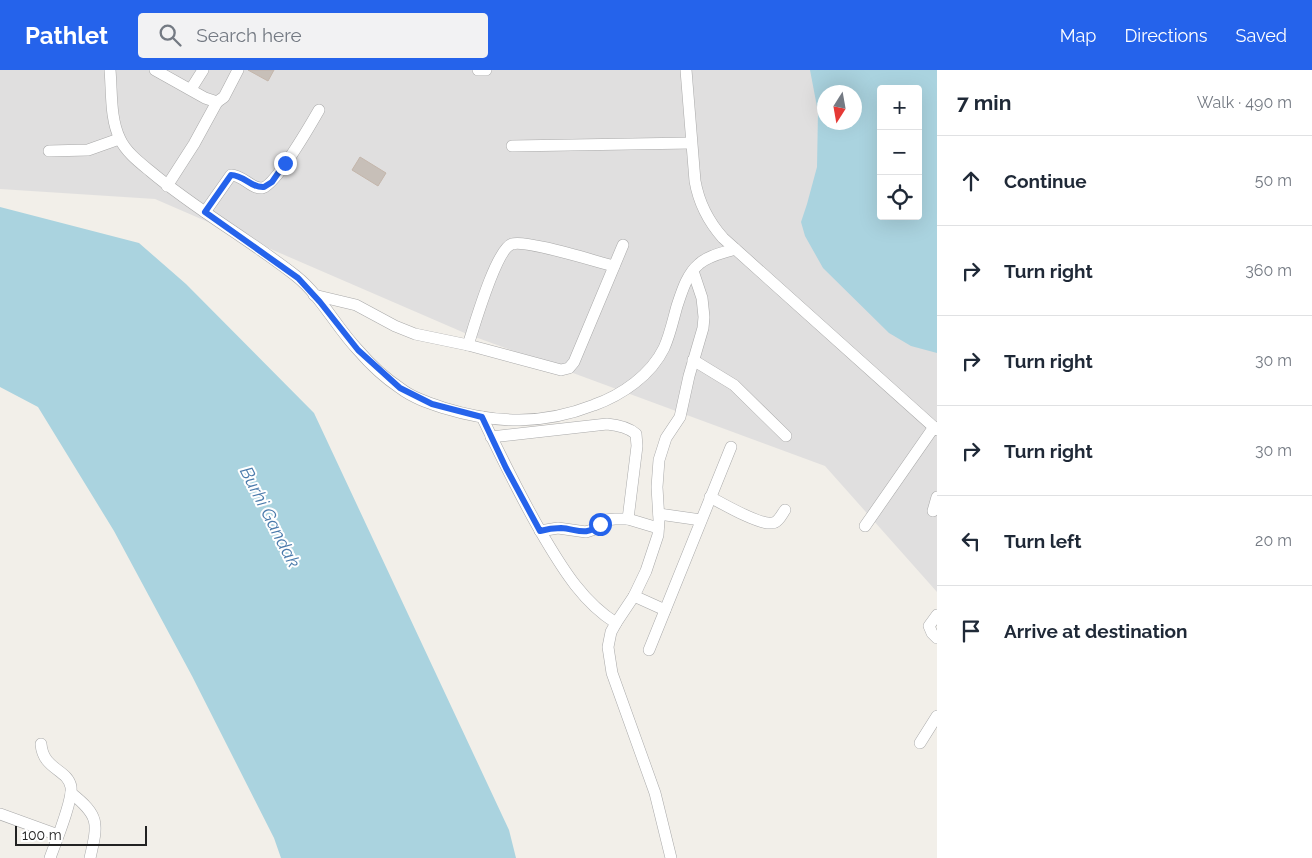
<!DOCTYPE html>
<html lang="en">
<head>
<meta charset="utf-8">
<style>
	body { margin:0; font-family:Raleway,sans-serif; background:#f2f2f3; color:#1f2937 }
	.controls { position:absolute; right:15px; top:15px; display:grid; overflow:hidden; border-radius:5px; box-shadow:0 5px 20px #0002 }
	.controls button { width:45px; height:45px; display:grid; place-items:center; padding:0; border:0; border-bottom:1px solid #e0e1e3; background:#fff; color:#1f2937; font:25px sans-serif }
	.compass { position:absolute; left:817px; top:15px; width:45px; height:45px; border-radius:50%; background:#fff; box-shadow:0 5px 20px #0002; rotate:191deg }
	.scale { position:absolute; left:15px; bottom:12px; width:132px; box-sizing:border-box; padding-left:5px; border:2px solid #222; border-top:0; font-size:14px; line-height:18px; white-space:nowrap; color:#222; -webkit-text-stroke:4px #fff; paint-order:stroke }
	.stop { position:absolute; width:15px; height:15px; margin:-11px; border:4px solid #2563eb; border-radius:50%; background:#fff }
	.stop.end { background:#2563eb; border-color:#fff; box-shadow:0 1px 5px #0008 }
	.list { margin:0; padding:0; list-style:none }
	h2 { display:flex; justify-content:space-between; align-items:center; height:65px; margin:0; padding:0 20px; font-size:21px }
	h2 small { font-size:16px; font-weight:400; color:#747a83 }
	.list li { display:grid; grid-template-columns:32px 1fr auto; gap:15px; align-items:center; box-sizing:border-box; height:90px; padding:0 20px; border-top:1px solid #e0e1e3 }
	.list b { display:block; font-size:19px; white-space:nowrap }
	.list em { font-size:16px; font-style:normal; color:#747a83 }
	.icon { flex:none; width:28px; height:28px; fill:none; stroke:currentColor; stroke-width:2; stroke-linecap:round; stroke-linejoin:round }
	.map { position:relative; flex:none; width:937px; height:788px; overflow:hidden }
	header { display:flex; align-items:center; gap:30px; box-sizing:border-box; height:70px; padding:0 25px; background:#2563eb; color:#fff }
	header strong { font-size:24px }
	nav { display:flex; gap:28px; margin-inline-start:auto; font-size:18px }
	.search { width:350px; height:45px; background:#f2f2f3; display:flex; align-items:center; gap:12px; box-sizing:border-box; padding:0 18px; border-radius:5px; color:#747a83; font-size:19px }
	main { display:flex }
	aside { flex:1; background:#fff }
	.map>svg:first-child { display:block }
	.residential { fill:#e0dfdf; fill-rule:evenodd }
	.water { fill:#aad3df; fill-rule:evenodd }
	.building { fill:#c7bfb8; stroke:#c4b6ab }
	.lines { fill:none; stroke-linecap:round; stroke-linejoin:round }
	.minor-casing { stroke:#a9a9a9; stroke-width:12 }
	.minor { stroke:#fff; stroke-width:11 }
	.route { stroke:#2563eb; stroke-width:6 }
	.labels { text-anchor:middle; stroke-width:4; stroke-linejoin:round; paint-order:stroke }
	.water-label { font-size:18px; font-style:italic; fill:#4a7aab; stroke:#fff }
</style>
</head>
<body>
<header>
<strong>Pathlet</strong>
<div class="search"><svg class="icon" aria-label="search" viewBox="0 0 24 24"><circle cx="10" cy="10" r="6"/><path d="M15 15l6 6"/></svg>Search here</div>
<nav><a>Map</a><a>Directions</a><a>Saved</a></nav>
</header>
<main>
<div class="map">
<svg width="937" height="788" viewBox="0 0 937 788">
	<rect width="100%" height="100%" fill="#f2efe9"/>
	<path class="residential" d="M0,0H937V522L825,396L467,264L155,129L0,119ZM881,19H918V146H881ZM824,22H854V52H824Z"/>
	<g class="water">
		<path d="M810,0H937V283L911,276L889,263L823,198L805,166L801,152L807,134L817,97L818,42ZM881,19H918V146H881ZM824,22H854V52H824Z"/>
		<polygon points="0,137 139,173 186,214 314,343 509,760 516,788 281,788 274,768 192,606 114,461 38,337 0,317"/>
	</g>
	<g class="building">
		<polygon points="248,0 274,0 268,11"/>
		<polygon points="360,87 386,103 378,116 352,100"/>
	</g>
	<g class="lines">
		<g class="minor-casing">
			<g id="minor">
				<path d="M110,0C112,22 110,49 120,69C126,82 139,92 150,101C196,140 249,169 296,206C321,226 336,257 358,280C370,294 385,308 400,318C413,328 429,333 444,338C496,354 543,355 594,335C622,325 651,305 664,278C670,265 673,250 677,236C682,221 687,204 699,194C709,185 723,183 735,179"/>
				<polyline points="155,0 205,28 217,32 224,27 238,0"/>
				<polyline points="478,0 486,0"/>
				<path d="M686,0L695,111C699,134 708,151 723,168L937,360"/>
				<polyline points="191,19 203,0"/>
				<polyline points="512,76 691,73"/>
				<polyline points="49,81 88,80 119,69"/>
				<polyline points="167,116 194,74 217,32"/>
				<path d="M205,142L231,105C243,105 251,119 262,118C275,116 311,54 319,40"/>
				<polyline points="314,225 356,235 395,256 415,264 468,275 561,300 569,298 574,292 623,175"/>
				<path d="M468,275C474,257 496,179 512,174C525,169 597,192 614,196"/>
				<polyline points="693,290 734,315 786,366"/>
				<path d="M482,347C502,389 522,430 545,469C564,501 584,533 616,553"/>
				<path d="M491,367L607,354C618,355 628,357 636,364L637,376L628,449"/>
				<path d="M710,427C723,434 759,455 772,453C778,453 782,444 785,440"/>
				<polyline points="933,441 937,427"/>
				<polyline points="659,444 701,450"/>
				<polyline points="865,456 934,357"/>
				<polyline points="540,461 558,458 586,462 595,459 605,450 615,449 628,449 658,458"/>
				<polyline points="634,526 665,540"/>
				<polyline points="937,545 929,556 932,563 937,568"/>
				<polyline points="649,580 731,377"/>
				<polyline points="920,673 937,646"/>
				<path d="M41,674C43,700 68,699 71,717C73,730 55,774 50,788"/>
				<path d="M71,723C100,746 98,753 90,788"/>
				<polyline points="0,744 58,765"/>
				<polyline points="671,788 655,723 612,603 608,577 611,562 616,553 634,526 646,501 658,465 659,450 657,417 659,390 666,368 680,347 689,306 703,258 704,247 702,228 693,201"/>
			</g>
		</g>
		<use href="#minor" class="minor"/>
	</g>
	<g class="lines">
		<path class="route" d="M285,93L272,112L264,117C251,118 244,105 231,105L205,142L298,208L320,232L358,280L400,318L432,334L482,347L506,398L540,461C547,459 554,458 561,458C577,459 586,467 600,454"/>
	</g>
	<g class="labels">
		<g class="water-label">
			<text transform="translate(270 447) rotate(63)" y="6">Burhi Gandak</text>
		</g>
	</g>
</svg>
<div class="controls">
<button>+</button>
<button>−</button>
<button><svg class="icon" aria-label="locate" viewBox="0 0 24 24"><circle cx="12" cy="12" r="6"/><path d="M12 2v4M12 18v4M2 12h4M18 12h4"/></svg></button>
</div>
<svg class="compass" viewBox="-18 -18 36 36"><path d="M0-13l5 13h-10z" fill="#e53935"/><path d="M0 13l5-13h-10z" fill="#747a83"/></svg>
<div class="scale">100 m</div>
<div class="stop" style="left:600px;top:454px"></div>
<div class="stop end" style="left:285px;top:93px"></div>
</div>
<aside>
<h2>7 min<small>Walk · 490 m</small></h2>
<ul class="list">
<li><svg class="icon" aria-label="ahead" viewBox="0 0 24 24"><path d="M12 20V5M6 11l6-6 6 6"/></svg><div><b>Continue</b></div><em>50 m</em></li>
<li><svg class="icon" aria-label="right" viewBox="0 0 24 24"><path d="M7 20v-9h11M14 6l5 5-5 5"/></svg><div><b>Turn right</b></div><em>360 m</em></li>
<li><svg class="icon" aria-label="right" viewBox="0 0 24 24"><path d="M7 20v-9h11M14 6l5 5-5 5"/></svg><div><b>Turn right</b></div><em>30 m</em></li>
<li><svg class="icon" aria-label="right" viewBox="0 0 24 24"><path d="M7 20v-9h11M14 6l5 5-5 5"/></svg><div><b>Turn right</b></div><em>30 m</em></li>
<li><svg class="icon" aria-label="left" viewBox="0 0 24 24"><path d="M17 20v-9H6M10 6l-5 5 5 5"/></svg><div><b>Turn left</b></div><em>20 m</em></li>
<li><svg class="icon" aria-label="arrive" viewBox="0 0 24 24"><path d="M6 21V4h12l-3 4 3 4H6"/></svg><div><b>Arrive at destination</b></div></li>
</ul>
</aside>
</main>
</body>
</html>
